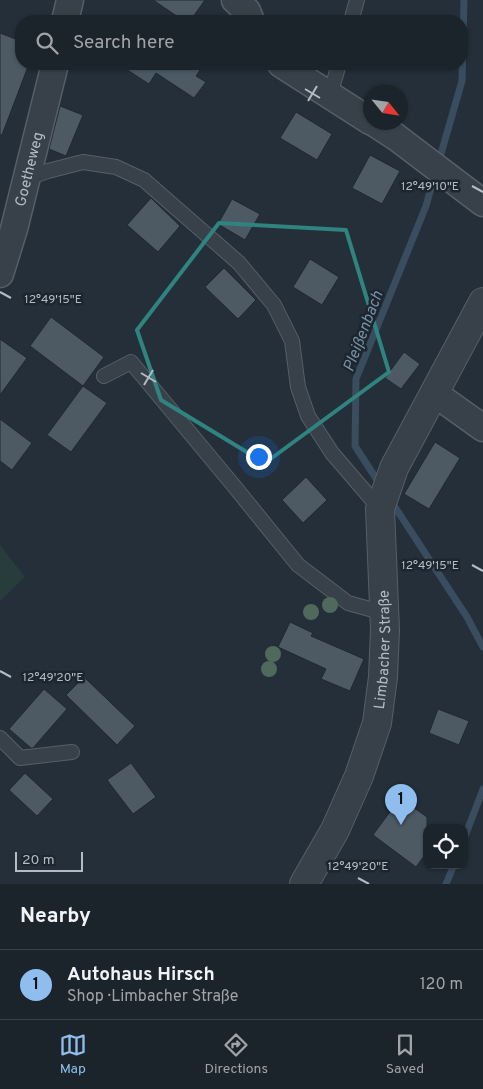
<!DOCTYPE html>
<html lang="en">
<head>
<meta charset="utf-8">
<style>
	body { margin:0; font-family:Overpass,sans-serif; background:#282f37; color:#f1f3f6 }
	.controls { position:absolute; right:15px; bottom:15px; display:grid; overflow:hidden; border-radius:10px; box-shadow:0 1px 4px #0004 }
	.controls button { width:45px; height:45px; display:grid; place-items:center; padding:0; border:0; border-bottom:1px solid #394047; background:#1b232b; color:#f1f3f6; font:25px sans-serif }
	.compass { position:absolute; left:363px; top:85px; width:45px; height:45px; border-radius:50%; background:#1b232b; box-shadow:0 1px 4px #0004; rotate:120deg }
	.scale { position:absolute; left:15px; bottom:12px; width:68px; box-sizing:border-box; padding-left:5px; border:2px solid #b3bcc5; border-top:0; font-size:14px; line-height:18px; white-space:nowrap; color:#b3bcc5; -webkit-text-stroke:4px #1d262e; paint-order:stroke }
	.you { position:absolute; left:258px; top:456px; width:18px; height:18px; margin:-12px; border:4px solid #fff; border-radius:50%; background:#1a73e8; box-shadow:0 0 0 8px #1a73e833 }
	.badge { display:grid; place-items:center; width:32px; height:32px; border-radius:50%; background:#8fbeee; color:#111; font-size:16px; font-weight:700 }
	.pin { position:absolute; translate:-50% -41px; filter:drop-shadow(0 1px 2px #0008) }
	.pin::after { content:''; position:absolute; top:26px; width:18px; height:15px; background:inherit; clip-path:polygon(0 0,100% 0,50% 100%) }
	.list { margin:0; padding:0; list-style:none }
	h2 { display:flex; justify-content:space-between; align-items:center; height:65px; margin:0; padding:0 20px; font-size:21px }
	h2 small { font-size:16px; font-weight:400; color:#a0a4a9 }
	.list li { display:grid; grid-template-columns:32px 1fr auto; gap:15px; align-items:center; box-sizing:border-box; height:70px; padding:0 20px; border-top:1px solid #394047 }
	.list b { display:block; font-size:19px; white-space:nowrap }
	.list p { margin:0; font-size:16px; white-space:nowrap; color:#a0a4a9 }
	.list em { font-size:16px; font-style:normal; color:#a0a4a9 }
	.icon { flex:none; width:28px; height:28px; fill:none; stroke:currentColor; stroke-width:2; stroke-linecap:round; stroke-linejoin:round }
	.map { position:relative; flex:none; width:483px; height:884px; overflow:hidden }
	.search { position:absolute; background:#1b232b; box-shadow:0 1px 4px #0004; left:15px; right:15px; top:15px; height:55px; display:flex; align-items:center; gap:12px; box-sizing:border-box; padding:0 18px; border-radius:20px; color:#a0a4a9; font-size:19px }
	.sheet { height:135px; background:#1b232b }
	nav { display:flex; justify-content:space-around; align-items:center; box-sizing:border-box; height:70px; border-top:1px solid #394047; background:#1b232b; font-size:14px; color:#a0a4a9 }
	nav a { display:grid; justify-items:center; gap:2px }
	nav .on { color:#8fbeee }
	.map>svg:first-child { display:block }
	.green { fill:#273c3b }
	.lines { fill:none; stroke-linecap:round; stroke-linejoin:round }
	.stream { stroke:#394d5f; stroke-width:7 }
	.building { fill:#4d5a64; stroke:#1f2830 }
	.service-casing { stroke:#565f67; stroke-width:16 }
	.minor-casing { stroke:#565f67; stroke-width:29 }
	.tertiary-casing { stroke:#565f67; stroke-width:30 }
	.service { stroke:#384149; stroke-width:14 }
	.minor { stroke:#384149; stroke-width:26 }
	.tertiary { stroke:#384149; stroke-width:28 }
	.tree { fill:#4f695c }
	.marked { fill:none; stroke:#30847f; stroke-width:4; stroke-linejoin:round }
	.ticks { fill:none; stroke:#b3bcc5; stroke-width:2 }
	.labels { text-anchor:middle; stroke-width:5; stroke-linejoin:round; paint-order:stroke }
	.street-label { font-size:15px; fill:#b3bcc5; stroke:#1d262e }
	.water-label { font-size:16px; font-style:italic; fill:#7690a6; stroke:#1d262e }
	.ticks-label { font-size:12px; text-anchor:middle; fill:#b3bcc5; stroke:#1d262e; stroke-width:5; stroke-linejoin:round; paint-order:stroke }
</style>
</head>
<body>
<div class="map">
<svg width="483" height="884" viewBox="0 0 483 884">
	<rect width="100%" height="100%" fill="#242f39"/>
	<polygon class="green" points="0,545 25,577 0,601"/>
	<g class="lines">
		<g class="stream">
			<polyline points="438,164 462,81 464,0"/>
			<polyline points="381,486 355,446 356,379 426,206 435,174"/>
			<polyline points="391,501 467,617 483,647"/>
			<polyline points="464,839 483,789"/>
			<polyline points="446,884 454,865"/>
		</g>
	</g>
	<g class="building">
		<polygon points="153,0 205,0 190,21 184,21"/>
		<polygon points="0,33 21,41 21,64 29,64 2,135 0,135"/>
		<polygon points="118,64 204,64 196,76 206,82 194,98 156,73 149,84"/>
		<polygon points="60,106 83,115 66,156 49,149"/>
		<polygon points="296,112 332,134 317,160 280,138"/>
		<polygon points="370,155 400,171 382,204 352,188"/>
		<polygon points="151,198 180,226 158,252 127,225"/>
		<polygon points="232,199 260,214 245,240 218,224"/>
		<polygon points="310,259 339,277 322,305 293,287"/>
		<polygon points="224,268 256,300 238,319 205,287"/>
		<polygon points="51,317 104,357 83,386 30,346"/>
		<polygon points="0,339 27,358 0,395"/>
		<polygon points="404,352 420,364 401,389 385,378"/>
		<polygon points="83,386 107,403 71,452 47,435"/>
		<polygon points="0,419 32,443 12,470 0,461"/>
		<polygon points="435,442 460,458 429,509 404,494"/>
		<polygon points="306,477 327,500 303,523 282,500"/>
		<polygon points="290,622 313,633 311,636 364,659 350,691 321,679 326,669 278,647"/>
		<polygon points="84,677 135,726 117,745 66,695"/>
		<polygon points="44,689 67,709 33,748 31,748 9,729"/>
		<polygon points="438,709 469,721 459,745 429,733"/>
		<polygon points="131,763 156,797 133,814 107,780"/>
		<polygon points="25,773 53,799 37,816 9,790"/>
		<polygon points="400,798 427,817 427,852 416,867 373,835"/>
	</g>
	<g class="lines">
		<g class="service-casing">
			<g id="service">
				<polyline points="351,21 357,0"/>
				<polyline points="330,95 339,64"/>
				<polyline points="27,178 48,171 83,162 116,167 144,180 239,263 274,305 292,341 298,387 308,416 332,453 380,509"/>
				<polyline points="104,376 131,362 234,486 298,565 348,603 384,613"/>
				<polyline points="0,738 20,758 72,752"/>
			</g>
		</g>
		<g class="minor-casing">
			<g id="minor">
				<polyline points="235,0 247,11 251,21"/>
				<polyline points="65,21 70,0"/>
				<polyline points="281,64 370,121"/>
				<polyline points="373,122 396,137 483,203"/>
				<path id="s1" d="M0,274L14,229L55,64"/>
				<polyline points="434,393 483,428"/>
			</g>
		</g>
		<g class="tertiary-casing">
			<g id="tertiary">
				<path id="s2" d="M304,884L335,830L359,776L377,723L383,677L385,630L380,509L394,468L483,302"/>
			</g>
		</g>
		<use href="#service" class="service"/>
		<use href="#minor" class="minor"/>
		<use href="#tertiary" class="tertiary"/>
	</g>
	<g class="tree">
		<circle cx="330" cy="605" r="8"/>
		<circle cx="311" cy="612" r="8"/>
		<circle cx="273" cy="654" r="8"/>
		<circle cx="269" cy="669" r="8"/>
	</g>
	<path class="marked" d="M219,223L346,230L389,372L265,463L161,400L137,330Z"/>
	<path class="ticks" d="M305,89L320,98M308,101L317,86M472,186L483,192M0,292L11,298M141,373L156,382M144,385L153,370M472,565L483,571M0,671L11,677M358,878L369,884"/>
	<g class="labels">
		<g class="street-label">
			<text dy="5" stroke="none"><textPath href="#s1" startOffset="109">Goetheweg</textPath></text>
			<text dy="5" stroke="none"><textPath href="#s2" startOffset="251">Limbacher Straße</textPath></text>
		</g>
		<g class="water-label">
			<text transform="translate(362 331) rotate(-69)" y="6">Pleißenbach</text>
		</g>
	</g>
	<g class="ticks-label">
		<text x="430" y="190">12°49'10"E</text>
		<text x="53" y="303">12°49'15"E</text>
		<text x="430" y="569">12°49'15"E</text>
		<text x="53" y="681">12°49'20"E</text>
		<text x="358" y="870">12°49'20"E</text>
	</g>
</svg>
<div class="controls">
<button><svg class="icon" aria-label="locate" viewBox="0 0 24 24"><circle cx="12" cy="12" r="6"/><path d="M12 2v4M12 18v4M2 12h4M18 12h4"/></svg></button>
</div>
<svg class="compass" viewBox="-18 -18 36 36"><path d="M0-13l5 13h-10z" fill="#e53935"/><path d="M0 13l5-13h-10z" fill="#a0a4a9"/></svg>
<div class="scale">20 m</div>
<div class="you"></div>
<div class="pin badge" style="left:401px;top:825px">1</div>
<div class="search"><svg class="icon" aria-label="search" viewBox="0 0 24 24"><circle cx="10" cy="10" r="6"/><path d="M15 15l6 6"/></svg>Search here</div>
</div>
<section class="sheet">
<h2>Nearby<small></small></h2>
<ul class="list">
<li><span class="badge">1</span><div><b>Autohaus Hirsch</b><p>Shop · Limbacher Straße</p></div><em>120 m</em></li>
</ul>
</section>
<nav>
<a class="on"><svg class="icon" aria-label="map" viewBox="0 0 24 24"><path d="M3 6l6-2 6 2 6-2v14l-6 2-6-2-6 2zM9 4v14M15 6v14"/></svg>Map</a>
<a><svg class="icon" aria-label="directions" viewBox="0 0 24 24"><path d="M12 3l9 9-9 9-9-9zM9 14v-3h6M13 9l2 2-2 2"/></svg>Directions</a>
<a><svg class="icon" aria-label="saved" viewBox="0 0 24 24"><path d="M7 4h10v16l-5-4-5 4z"/></svg>Saved</a>
</nav>
</body>
</html>
